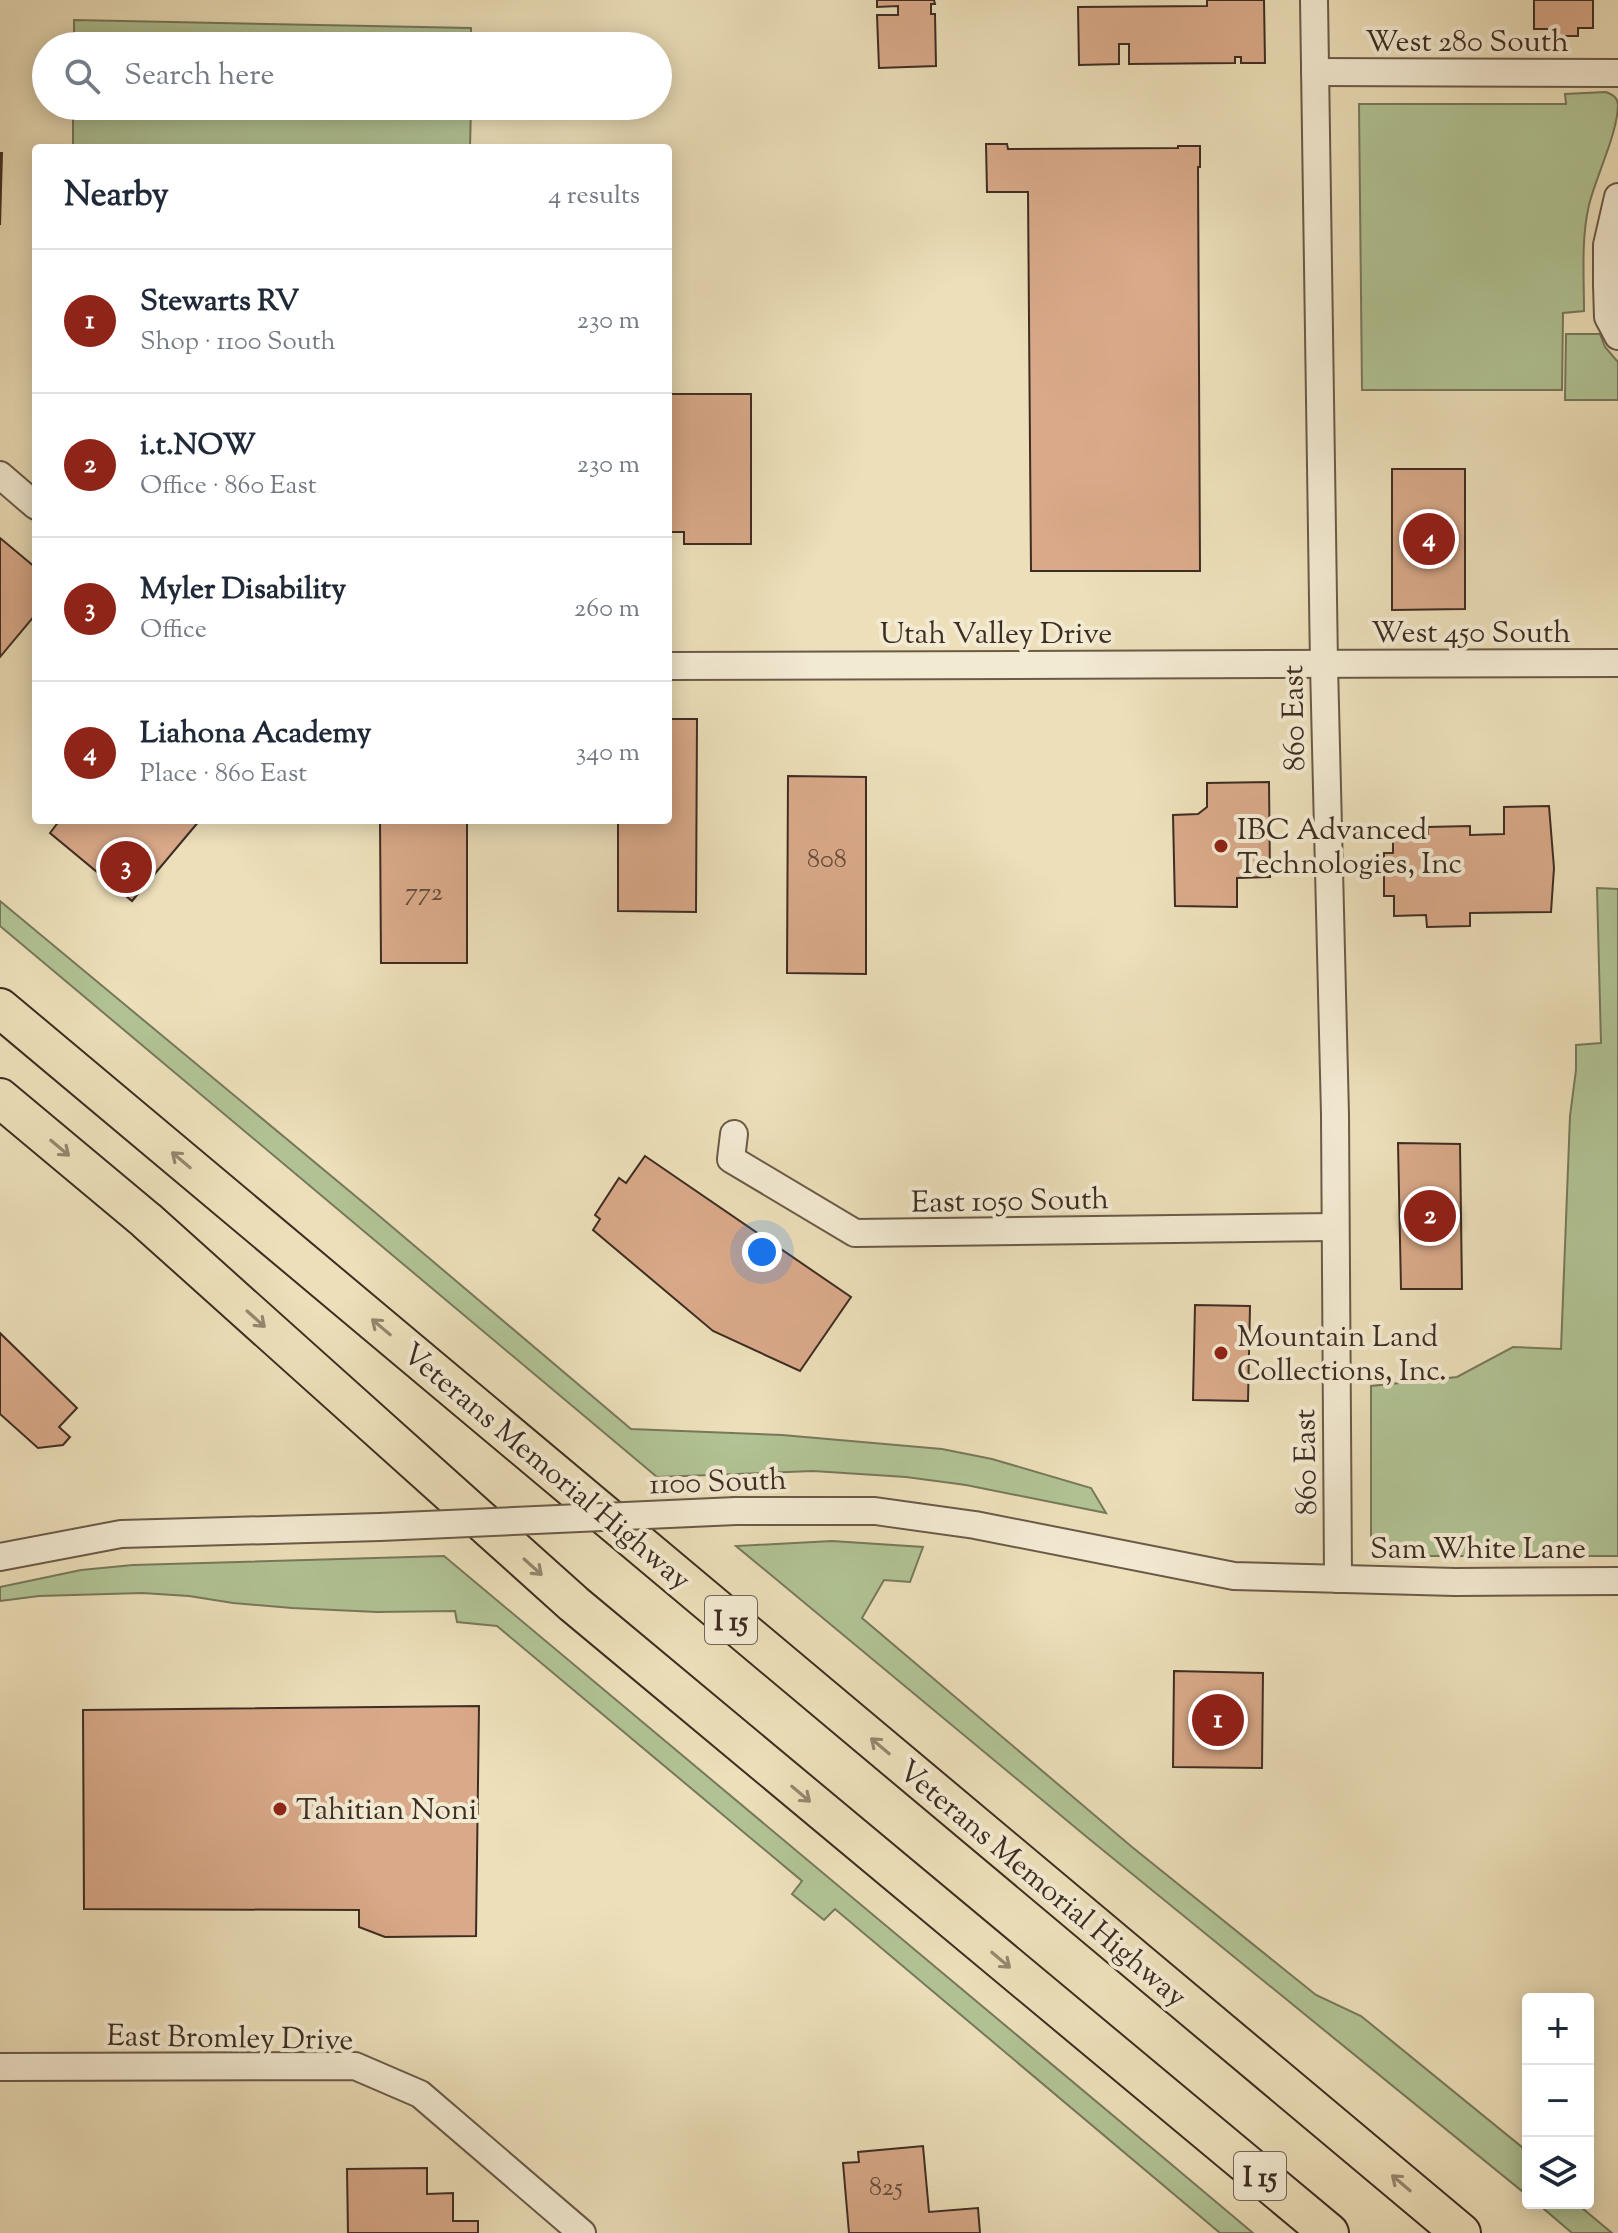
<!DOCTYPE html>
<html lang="en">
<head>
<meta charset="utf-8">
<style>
	body { margin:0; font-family:"Sorts Mill Goudy",serif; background:#f6f6f7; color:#1f2937 }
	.controls { position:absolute; right:24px; bottom:24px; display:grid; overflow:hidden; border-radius:8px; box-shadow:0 4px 20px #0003 }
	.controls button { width:72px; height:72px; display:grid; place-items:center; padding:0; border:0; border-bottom:2px solid #e0e1e3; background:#fff; color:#1f2937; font:40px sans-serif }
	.you { position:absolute; left:762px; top:1252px; width:28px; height:28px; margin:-20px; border:6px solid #fff; border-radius:50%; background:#1a73e8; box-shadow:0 0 0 12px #1a73e833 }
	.badge { display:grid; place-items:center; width:52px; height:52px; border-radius:50%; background:#8f2418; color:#fff; font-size:26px; font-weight:700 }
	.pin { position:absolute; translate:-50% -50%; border:4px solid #fff; box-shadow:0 2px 8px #0006 }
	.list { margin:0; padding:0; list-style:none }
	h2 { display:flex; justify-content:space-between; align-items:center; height:104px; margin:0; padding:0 32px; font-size:34px }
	h2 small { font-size:26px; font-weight:400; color:#747a83 }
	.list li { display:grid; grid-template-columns:52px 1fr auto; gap:24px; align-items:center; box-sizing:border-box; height:144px; padding:0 32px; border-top:2px solid #e0e1e3 }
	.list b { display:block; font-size:30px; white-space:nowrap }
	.list p { margin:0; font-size:26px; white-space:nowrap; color:#747a83 }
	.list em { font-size:26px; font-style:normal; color:#747a83 }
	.icon { flex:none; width:44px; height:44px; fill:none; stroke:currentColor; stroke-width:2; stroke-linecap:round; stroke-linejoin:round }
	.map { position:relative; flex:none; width:1618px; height:2233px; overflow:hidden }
	.search { position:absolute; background:#fff; box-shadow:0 4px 20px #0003; left:32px; top:32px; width:640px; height:88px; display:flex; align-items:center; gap:20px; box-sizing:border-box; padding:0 28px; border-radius:44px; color:#747a83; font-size:30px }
	.panel { position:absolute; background:#fff; box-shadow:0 4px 20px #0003; left:32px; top:144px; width:640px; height:680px; border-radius:8px }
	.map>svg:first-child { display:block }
	.green { fill:#b1c394; stroke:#78785c; stroke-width:2 }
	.building { fill:#d9a989; stroke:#3e2d23; stroke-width:2 }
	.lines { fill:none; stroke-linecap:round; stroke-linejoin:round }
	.minor-casing { stroke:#6a5a48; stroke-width:30 }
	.highway-casing { stroke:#3e2d23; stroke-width:42 }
	.minor { stroke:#f3ead2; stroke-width:26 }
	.highway { stroke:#ecdfb9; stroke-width:38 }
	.minor-bridge-casing { stroke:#6a5a48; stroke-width:30; stroke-linecap:butt }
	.minor-bridge { stroke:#f3ead2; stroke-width:26 }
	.oneway { stroke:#95866e }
	.poi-dot { fill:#8f2418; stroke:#f3ead2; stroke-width:3 }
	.labels { text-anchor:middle; stroke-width:8; stroke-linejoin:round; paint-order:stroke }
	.number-label { font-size:26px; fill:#654c3c }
	.shield { fill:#f3ead2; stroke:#746658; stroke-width:2 }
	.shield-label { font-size:28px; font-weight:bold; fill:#3e2d23 }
	.street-label { font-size:30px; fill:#3e2d23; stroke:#f3ead2 }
	.poi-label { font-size:30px; fill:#3e2d23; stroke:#f3ead2; text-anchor:start }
</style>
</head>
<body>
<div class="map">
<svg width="1618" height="2233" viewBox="0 0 1618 2233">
	<rect width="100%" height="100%" fill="#ecdfb9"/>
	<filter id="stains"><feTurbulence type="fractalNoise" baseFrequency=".0025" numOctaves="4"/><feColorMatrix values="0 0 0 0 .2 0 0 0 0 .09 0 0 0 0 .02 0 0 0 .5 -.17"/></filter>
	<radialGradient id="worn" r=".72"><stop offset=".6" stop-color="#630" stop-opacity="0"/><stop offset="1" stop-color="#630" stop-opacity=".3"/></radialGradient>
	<g class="green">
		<polygon points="74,20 471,28 471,46 74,46"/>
		<path d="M1606,92C1613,95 1617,97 1618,104C1618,133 1596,176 1589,205C1581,239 1584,276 1584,311L1563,313L1562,390H1362L1359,104H1566L1565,94Z"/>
		<polygon points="73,106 471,106 470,148 73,148"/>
		<polygon points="1566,334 1600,334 1605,347 1618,362 1618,400 1565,400"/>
		<polygon points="1597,888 1618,889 1618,1556 1383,1556 1371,1550 1371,1386 1457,1377 1513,1347 1561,1349 1570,1116 1576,1070 1576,1045 1601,1043"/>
		<polygon points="0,901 371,1209 631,1429 782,1435 942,1449 992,1459 1091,1488 1106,1513 966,1485 906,1477 813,1471 657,1477 0,926"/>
		<polygon points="832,1541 923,1547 910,1582 884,1580 862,1618 1132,1847 1316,1995 1361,2016 1528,2152 1528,2196 1088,1838 736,1546"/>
		<polygon points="444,1556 1165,2159 1253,2233 1220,2233 835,1909 824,1920 792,1894 802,1881 497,1626 457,1622 455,1611 377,1612 292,1608 233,1603 189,1596 142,1593 39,1596 0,1601 0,1587 81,1570 133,1565"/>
		<polygon points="1537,2203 1576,2203 1612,2233 1572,2233"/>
	</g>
	<g class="building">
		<polygon points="877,0 934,0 935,4 931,4 931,14 935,14 936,66 879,68 877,15 898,15 898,6 877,7"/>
		<polygon points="1207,0 1264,0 1265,63 1241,63 1241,57 1235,57 1235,63 1129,64 1129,44 1119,44 1119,64 1079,65 1078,7 1207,6"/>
		<polygon points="1534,0 1593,0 1593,28 1578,28 1578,36 1551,36 1551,29 1534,29"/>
		<polygon points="986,144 1007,144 1008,149 1178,148 1178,146 1200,146 1200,167 1198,167 1200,571 1031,571 1028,192 987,192"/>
		<polygon points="0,153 2,153 0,225"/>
		<polygon points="668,394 751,394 751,544 684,544 684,532 668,532"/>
		<polygon points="1392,469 1465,469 1465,609 1392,610"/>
		<polygon points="0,538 36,568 36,614 0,657"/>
		<polygon points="668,719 697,719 696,912 618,911 618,820 668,820"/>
		<polygon points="788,776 866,777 866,974 787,973"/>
		<polygon points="1269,782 1270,877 1237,878 1237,907 1175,906 1173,815 1198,814 1207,807 1207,783"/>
		<polygon points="1549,806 1554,868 1551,912 1470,913 1470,926 1427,927 1426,915 1394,916 1394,896 1384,896 1384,853 1393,853 1393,837 1428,836 1428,827 1470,826 1470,835 1504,834 1504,807"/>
		<polygon points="60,820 200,820 132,901 50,833"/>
		<polygon points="380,820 467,820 467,963 381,963"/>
		<polygon points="1398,1143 1460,1144 1462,1289 1401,1289"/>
		<polygon points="645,1156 851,1297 800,1371 713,1331 593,1230 600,1219 595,1215 619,1178 626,1183"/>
		<polygon points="1195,1305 1250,1306 1248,1401 1193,1400"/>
		<polygon points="0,1333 77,1408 59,1427 70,1437 63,1445 38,1448 0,1414"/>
		<polygon points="1174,1671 1263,1673 1262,1768 1173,1767"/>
		<polygon points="479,1706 476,1936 385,1937 359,1927 359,1910 84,1909 83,1710"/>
		<polygon points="923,2146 929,2212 978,2208 980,2233 849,2233 843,2163 859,2162 858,2152"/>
		<polygon points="427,2168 427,2194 453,2193 453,2221 478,2221 478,2233 348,2233 347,2169"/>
	</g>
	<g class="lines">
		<g class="minor-casing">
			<g id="minor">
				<polyline points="1314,0 1324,665 1335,1115 1338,1579"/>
				<polyline points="1315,72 1618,73"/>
				<polyline points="1618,197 1607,245 1607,285 1608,317 1618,336"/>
				<polyline points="0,475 36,506"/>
				<polyline points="668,666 1618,663"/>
				<polyline points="734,1134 731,1159 855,1233 1335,1227"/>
				<polyline points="736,1511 875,1511 975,1525 1234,1576 1455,1582 1618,1581"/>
				<polyline points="0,1557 121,1534 380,1527"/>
				<polyline points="0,2067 355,2066 420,2094 582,2233"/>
			</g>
		</g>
		<g class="highway-casing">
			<g id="highway">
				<polyline points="0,1008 1461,2233"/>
				<polyline points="0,1098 146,1220 574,1604 1329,2233"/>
			</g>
		</g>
		<use href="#minor" class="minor"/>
		<use href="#highway" class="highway"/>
		<g class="minor-bridge-casing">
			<polyline id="minor-bridge" points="380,1527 736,1511"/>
		</g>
		<use href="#minor-bridge" class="minor-bridge"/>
	</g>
	<defs><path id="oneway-shaft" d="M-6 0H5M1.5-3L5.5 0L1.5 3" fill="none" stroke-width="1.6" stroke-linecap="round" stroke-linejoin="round" transform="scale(2)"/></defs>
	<g class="oneway">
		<use href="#oneway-shaft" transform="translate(60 1148) rotate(40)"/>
		<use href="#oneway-shaft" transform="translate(181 1160) rotate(-140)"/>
		<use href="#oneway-shaft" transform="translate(256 1319) rotate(42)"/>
		<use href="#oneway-shaft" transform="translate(381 1327) rotate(-140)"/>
		<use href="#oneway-shaft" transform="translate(533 1567) rotate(42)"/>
		<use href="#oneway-shaft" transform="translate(880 1746) rotate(-140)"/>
		<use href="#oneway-shaft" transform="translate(801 1794) rotate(40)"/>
		<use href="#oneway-shaft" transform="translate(1001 1960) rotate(40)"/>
		<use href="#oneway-shaft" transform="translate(1401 2183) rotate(-140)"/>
	</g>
	<g class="poi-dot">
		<circle cx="1221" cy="846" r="8"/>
		<circle cx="1221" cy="1353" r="8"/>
		<circle cx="280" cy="1809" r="8"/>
	</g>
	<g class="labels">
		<g class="number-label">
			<text x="827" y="867">808</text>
			<text x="424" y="900">772</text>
			<text x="886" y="2195">825</text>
		</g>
		<g class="shield">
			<rect x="705" y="1596" width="52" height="48" rx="6"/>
			<rect x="1234" y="2152" width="52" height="48" rx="6"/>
		</g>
		<g class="shield-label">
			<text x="731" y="1630">I 15</text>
			<text x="1260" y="2186">I 15</text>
		</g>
		<g class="street-label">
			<text x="1467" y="51">West 280 South</text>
			<text x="1471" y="642">West 450 South</text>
			<text x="996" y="643">Utah Valley Drive</text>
			<text transform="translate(1293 718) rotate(-91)" y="10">860 East</text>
			<text transform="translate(1010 1200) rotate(-1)" y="10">East 1050 South</text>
			<text transform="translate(1305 1462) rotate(-91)" y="10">860 East</text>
			<text transform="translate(547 1466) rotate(40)" y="10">Veterans Memorial Highway</text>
			<text transform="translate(718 1481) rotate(-2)" y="10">1100 South</text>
			<text x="1478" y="1558">Sam White Lane</text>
			<text transform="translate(1043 1883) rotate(40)" y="10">Veterans Memorial Highway</text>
			<text transform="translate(230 2037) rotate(1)" y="10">East Bromley Drive</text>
		</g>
		<g class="poi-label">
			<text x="1237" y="839">IBC Advanced<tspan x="1237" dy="34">Technologies, Inc</tspan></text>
			<text x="1237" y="1346">Mountain Land<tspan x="1237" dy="34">Collections, Inc.</tspan></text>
			<text x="296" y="1819">Tahitian Noni</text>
		</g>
	</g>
	<rect width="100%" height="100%" filter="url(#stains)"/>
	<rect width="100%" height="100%" fill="url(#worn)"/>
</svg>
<div class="controls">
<button>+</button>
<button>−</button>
<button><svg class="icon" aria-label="layers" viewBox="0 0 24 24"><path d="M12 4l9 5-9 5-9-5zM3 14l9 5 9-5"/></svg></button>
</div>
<div class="you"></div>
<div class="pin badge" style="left:1218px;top:1720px">1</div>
<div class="pin badge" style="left:1430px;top:1216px">2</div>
<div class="pin badge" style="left:126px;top:867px">3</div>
<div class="pin badge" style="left:1429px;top:539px">4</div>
<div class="search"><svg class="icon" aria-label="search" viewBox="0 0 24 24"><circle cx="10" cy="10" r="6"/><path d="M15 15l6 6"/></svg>Search here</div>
<section class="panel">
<h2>Nearby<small>4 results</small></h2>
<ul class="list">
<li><span class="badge">1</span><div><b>Stewarts RV</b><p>Shop · 1100 South</p></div><em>230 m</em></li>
<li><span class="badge">2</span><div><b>i.t.NOW</b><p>Office · 860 East</p></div><em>230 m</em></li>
<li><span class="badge">3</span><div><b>Myler Disability</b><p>Office</p></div><em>260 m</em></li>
<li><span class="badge">4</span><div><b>Liahona Academy</b><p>Place · 860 East</p></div><em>340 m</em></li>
</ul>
</section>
</div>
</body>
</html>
